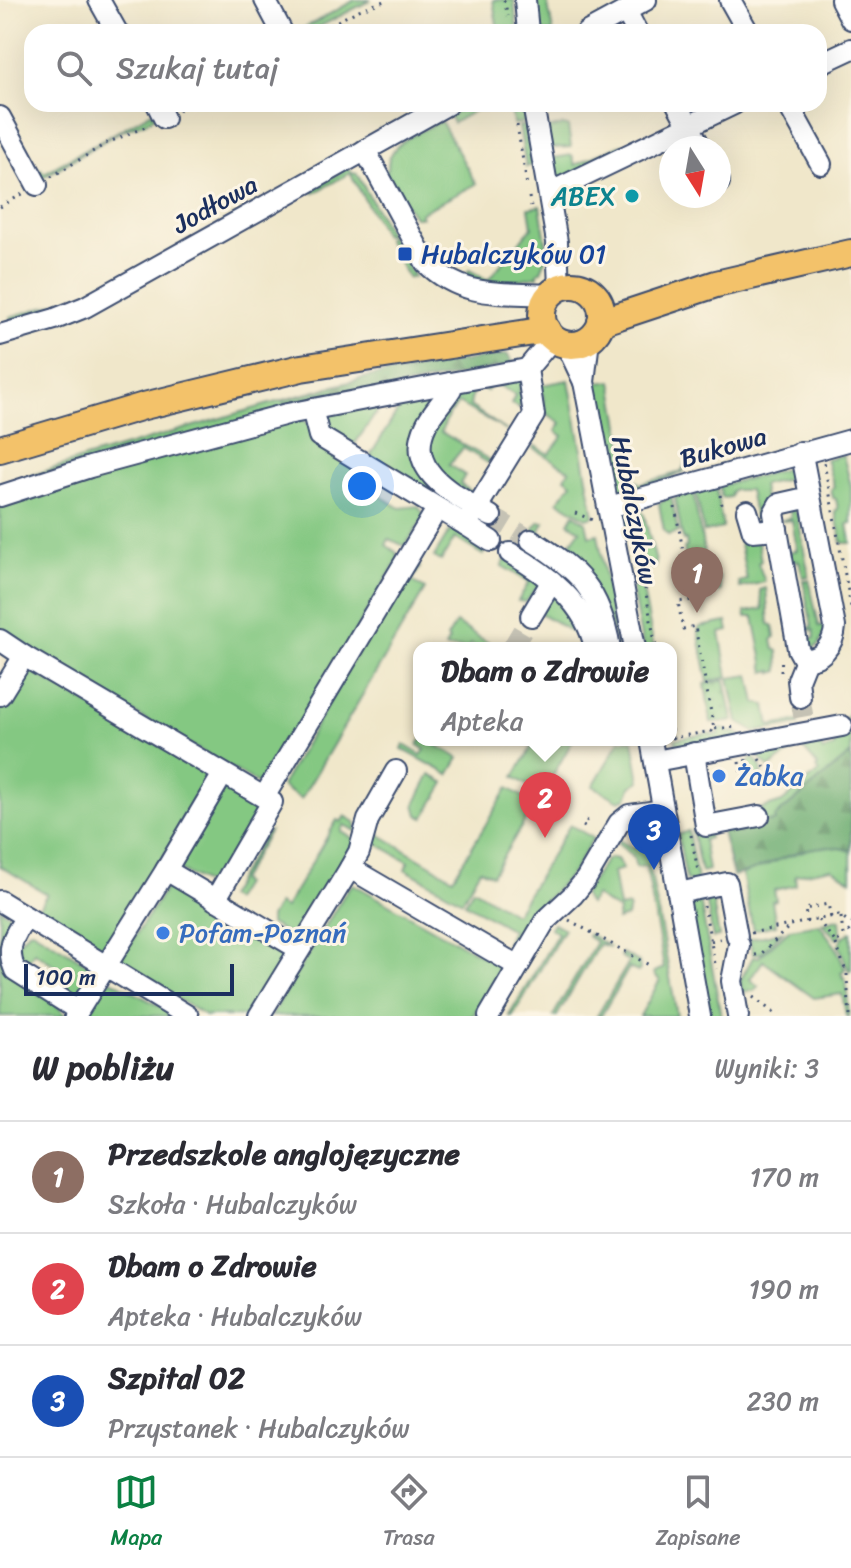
<!DOCTYPE html>
<html lang="pl">
<head>
<meta charset="utf-8">
<style>
	body { margin:0; font-family:Sriracha,sans-serif; background:#f2f2f3; color:#2b2b33 }
	.compass { position:absolute; left:659px; top:136px; width:72px; height:72px; border-radius:50%; background:#fff; box-shadow:0 8px 32px #0002; rotate:169deg }
	.scale { position:absolute; left:24px; bottom:20px; width:210px; box-sizing:border-box; padding-left:8px; border:4px solid #1b2f5e; border-top:0; font-size:22px; line-height:28px; white-space:nowrap; color:#1b2f5e; -webkit-text-stroke:6px #fcf5e5; paint-order:stroke }
	.you { position:absolute; left:362px; top:486px; width:28px; height:28px; margin:-20px; border:6px solid #fff; border-radius:50%; background:#1a73e8; box-shadow:0 0 0 12px #1a73e833 }
	.badge { display:grid; place-items:center; width:52px; height:52px; border-radius:50%; background:#0b8043; color:#fff; font-size:26px; font-weight:700 }
	.pin { position:absolute; translate:-50% -66px; filter:drop-shadow(0 2px 4px #0008) }
	.pin::after { content:''; position:absolute; top:42px; width:28px; height:24px; background:inherit; clip-path:polygon(0 0,100% 0,50% 100%) }
	.popup { position:absolute; left:413px; top:642px; width:264px; height:104px; box-sizing:border-box; display:grid; place-content:center; border-radius:16px; background:#fff; filter:drop-shadow(0 2px 6px #0005); font-size:26px; white-space:nowrap; color:#7c7c81 }
	.popup b { font-size:30px; color:#2b2b33 }
	.popup::after { content:''; position:absolute; left:50%; top:100%; margin-left:-16px; border:16px solid transparent; border-top-color:#fff }
	.list { margin:0; padding:0; list-style:none }
	h2 { display:flex; justify-content:space-between; align-items:center; height:104px; margin:0; padding:0 32px; font-size:34px }
	h2 small { font-size:26px; font-weight:400; color:#7c7c81 }
	.list li { display:grid; grid-template-columns:52px 1fr auto; gap:24px; align-items:center; box-sizing:border-box; height:112px; padding:0 32px; border-top:2px solid #e1e1e2 }
	.list b { display:block; font-size:30px; white-space:nowrap }
	.list p { margin:0; font-size:26px; white-space:nowrap; color:#7c7c81 }
	.list em { font-size:26px; font-style:normal; color:#7c7c81 }
	.icon { flex:none; width:44px; height:44px; fill:none; stroke:currentColor; stroke-width:2; stroke-linecap:round; stroke-linejoin:round }
	.map { position:relative; flex:none; width:851px; height:1016px; overflow:hidden }
	.search { position:absolute; background:#fff; box-shadow:0 8px 32px #0002; left:24px; right:24px; top:24px; height:88px; display:flex; align-items:center; gap:20px; box-sizing:border-box; padding:0 28px; border-radius:24px; color:#7c7c81; font-size:30px }
	.sheet { height:440px; background:#fff }
	nav { display:flex; justify-content:space-around; align-items:center; box-sizing:border-box; height:112px; border-top:2px solid #e1e1e2; background:#fff; font-size:22px; color:#7c7c81 }
	nav a { display:grid; justify-items:center; gap:4px }
	nav .on { color:#0b8043 }
	.map>svg:first-child { display:block }
	.grass { fill:#84c882; stroke:#507c70; stroke-width:2 }
	.forest { fill:url(#forest-firs); stroke:#436e67; stroke-width:2 }
	.park { fill:url(#park-dots); stroke:#507c70; stroke-width:2 }
	.lines { fill:none; stroke-linecap:round; stroke-linejoin:round }
	.minor-tunnel { stroke:#c5c2b4; stroke-width:20; stroke-dasharray:20 10; stroke-linecap:butt }
	.minor-casing { stroke:#3b4b6e; stroke-width:24 }
	.major-casing { stroke:#3b4b6e; stroke-width:30 }
	.path { stroke:#3b4b6e; stroke-width:3; stroke-dasharray:2 6; stroke-linecap:butt }
	.minor { stroke:#fff; stroke-width:20 }
	.major { stroke:#f3c26a; stroke-width:26 }
	.culture-dot { fill:#0f9aa8; stroke:#fcf5e5; stroke-width:3 }
	.transit-dot { fill:#1a4fb4; stroke:#fcf5e5; stroke-width:3 }
	.shop-dot { fill:#3f7fe0; stroke:#fcf5e5; stroke-width:3 }
	.labels { text-anchor:middle; stroke-width:6; stroke-linejoin:round; paint-order:stroke }
	.culture-label { font-size:26px; fill:#0d838f; stroke:#fcf5e5; text-anchor:end }
	.street-label { font-size:26px; fill:#1b2f5e; stroke:#fcf5e5 }
	.transit-label { font-size:26px; fill:#164399; stroke:#fcf5e5; text-anchor:start }
	.shop-label { font-size:26px; fill:#366cbe; stroke:#fcf5e5; text-anchor:start }
</style>
</head>
<body>
<div class="map">
<svg width="851" height="1016" viewBox="0 0 851 1016">
	<defs>
		<pattern id="forest-firs" width="22" height="20" patternUnits="userSpaceOnUse" patternTransform="scale(2)"><rect width="22" height="20" fill="#6bac70"/><path d="M5 1l3.5 6h-7zM16 11l3.5 6h-7z" fill="#578c5f"/></pattern>
		<pattern id="park-dots" width="8" height="8" patternUnits="userSpaceOnUse" patternTransform="scale(2)"><rect width="8" height="8" fill="#84c882"/><path d="M2 2h.1M6 6h.1" fill="none" stroke="#6ba36e" stroke-width="1.8" stroke-linecap="round"/></pattern>
	</defs>
	<rect width="100%" height="100%" fill="#fcf5e5"/>
	<filter id="ink" filterUnits="userSpaceOnUse"><feTurbulence type="fractalNoise" baseFrequency=".0125" numOctaves="2"/><feDisplacementMap in="SourceGraphic" scale="16" xChannelSelector="R" yChannelSelector="G"/><feConvolveMatrix kernelMatrix="1 2 1 2 8 2 1 2 1" color-interpolation-filters="sRGB"/></filter>
	<filter id="wash" filterUnits="userSpaceOnUse"><feTurbulence type="fractalNoise" baseFrequency=".006" numOctaves="4" result="noise"/><feDisplacementMap in="SourceGraphic" scale="32" xChannelSelector="R" yChannelSelector="G"/><feGaussianBlur stdDeviation="1.8" result="paint"/><feColorMatrix in="noise" values="0 0 0 0 0 0 0 0 0 0 0 0 0 0 0 0 0 1.4 0 .05"/><feComposite in="paint" operator="in"/></filter>
	<g filter="url(#wash)">
		<rect width="100%" height="100%" fill="#f0e7ca"/>
		<g class="grass">
			<polygon points="355,0 371,0 309,32 297,32"/>
			<polygon points="493,0 514,0 517,29 498,31"/>
			<polygon points="536,0 547,0 553,32 544,32 541,29"/>
			<polygon points="471,104 522,104 525,122 513,124 511,110 476,110 453,123 449,116"/>
			<polygon points="152,112 155,116 151,120 119,132 42,178 38,171 41,169 44,173"/>
			<path d="M441,121L476,184L420,213L422,217H414L385,172L388,169C386,142 421,132 441,121Z"/>
			<polygon points="563,125 568,126 571,147 552,148 546,143 545,133 548,129"/>
			<polygon points="519,126 525,126 532,165 526,167"/>
			<polygon points="622,144 624,150 554,183 550,162 553,158 572,155 575,165"/>
			<polygon points="348,168 352,173 357,174 389,233 384,235 350,173 314,193 312,189"/>
			<polygon points="540,206 548,254 541,271 538,272 538,276 492,285 463,281 469,270 488,280 532,227 529,208"/>
			<polygon points="390,236 414,277 408,278 386,239"/>
			<polygon points="70,299 71,302 11,322 10,317"/>
			<path d="M513,377L520,380L524,388L519,389L522,401L519,408L511,404L515,395L493,382L487,391L478,385L472,395L470,406L507,431L458,403L452,412L450,411L441,432L490,460L488,463L463,448L449,465L465,475L460,484L472,492L471,495L445,479L443,481C411,450 433,404 469,387C482,381 499,380 513,377Z"/>
			<polygon points="569,380 594,516 586,518 558,501 572,483 565,478 569,470 533,448 535,446 549,454 563,436 556,431 561,423 546,413 541,385"/>
			<polygon points="612,381 629,476 640,484 681,472 686,462 683,473 621,495 612,486 589,384"/>
			<polygon points="435,396 417,446 461,510 459,512 370,456 405,399"/>
			<polygon points="283,400 286,410 0,486 85,458"/>
			<polygon points="384,401 389,409 381,406 354,445 350,446 327,432 323,418 327,413"/>
			<polygon points="299,416 382,484 382,497 400,508 418,506 425,516 405,546 389,539 386,545 396,552 399,558 262,786 0,636 0,505 3,501"/>
			<polygon points="843,455 851,486 851,523 848,524 851,543 842,543 835,511 838,509 836,499 833,498 831,489 834,487 826,459"/>
			<polygon points="794,467 802,488 791,494 789,479 762,485 767,520 756,524 749,490 732,490 730,497 722,498 719,486"/>
			<polygon points="716,488 723,528 704,532 696,493"/>
			<polygon points="693,492 709,578 719,577 721,591 697,596 693,595 691,583 694,582 693,576 690,576 688,565 691,565 690,558 686,558 684,548 687,547 686,540 683,541 675,498"/>
			<polygon points="671,496 678,532 668,535 664,531 659,504"/>
			<polygon points="638,507 644,515 656,562 655,566 647,571 648,584 642,585 654,648 643,648 632,588 642,584 633,530 623,531 621,515 624,509"/>
			<polygon points="795,508 797,516 808,516 798,519 809,576 803,577 799,561 788,562 787,553 797,550 792,520 781,521 791,517 790,509"/>
			<polygon points="574,514 586,522 589,536 598,534 617,648 609,620 533,530 539,522 544,522 539,532 567,548 580,530 569,523"/>
			<polygon points="743,527 745,538 757,537 761,561 758,563 765,582 740,588 739,582 747,580 737,528"/>
			<polygon points="455,530 487,547 483,555 455,538 441,561 434,557 449,532"/>
			<polygon points="506,559 537,577 539,585 526,602 518,601 529,582 502,566"/>
			<polygon points="410,561 420,567 412,581 425,589 301,799 281,786"/>
			<polygon points="803,580 809,580 819,626 828,625 819,645 809,650 805,644 807,640 815,638 814,630 803,630 812,627"/>
			<polygon points="766,588 769,624 773,625 775,637 772,640 774,649 778,651 779,671 773,673 773,670 765,672 754,617 746,617 745,612 763,609 760,590"/>
			<polygon points="558,595 587,641 540,613 547,599"/>
			<polygon points="727,622 729,631 720,633 728,677 708,682 698,630 700,627"/>
			<polygon points="456,623 497,648 477,648 471,644 468,648 447,648 445,647 449,640 447,638"/>
			<polygon points="24,667 207,773 209,785 104,951 99,951 39,913 39,907 47,894 0,866 0,705"/>
			<polygon points="750,675 756,703 766,705 770,726 799,721 799,724 755,732 738,722 729,678"/>
			<polygon points="851,709 851,754 775,817 775,821 763,823 760,809 782,802 819,772 816,768 818,766 800,745 769,768 757,755 775,741 811,737 819,742 823,751 834,747 837,736"/>
			<polygon points="719,729 727,729 728,733 735,732 747,739 678,751 675,739 710,733 711,735 719,734"/>
			<polygon points="421,740 427,740 459,758 449,775 402,749 404,745 421,755 425,750 418,745"/>
			<polygon points="536,740 573,740 542,794 514,777"/>
			<polygon points="620,740 633,740 640,781 631,787 627,798 619,801 593,786"/>
			<polygon points="754,758 761,767 762,774 753,781 744,782 750,759"/>
			<polygon points="430,775 445,783 424,818 418,815 415,804"/>
			<polygon points="228,787 262,804 214,884 211,886 179,870 178,862 224,788"/>
			<polygon points="508,788 535,804 492,875 480,869 462,901 405,869 409,862 370,840 372,833 375,832 453,878"/>
			<polygon points="345,816 355,822 358,832 344,825 341,831 356,840 300,933 290,935 270,924 270,917 278,904 285,908 337,820 341,822"/>
			<polygon points="570,825 593,838 573,872 541,905 513,950 504,948 512,930 465,903 473,889 515,914"/>
			<polygon points="701,829 708,833 709,838 703,840 708,870 701,872 692,830"/>
			<polygon points="688,831 698,884 686,880 678,835"/>
			<polygon points="269,832 240,881 243,884 233,900 227,897 265,834"/>
			<polygon points="619,840 633,848 645,847 647,851 677,1016 640,1016 660,980 655,976 654,972 664,968 646,866 636,867 633,856 618,844"/>
			<polygon points="837,846 851,851 851,880 831,868 795,875 796,885 774,890 776,900 772,901 776,925 753,930 742,874 813,847"/>
			<polygon points="610,858 617,859 623,869 613,872 619,908 629,906 627,917 617,920 619,911 595,896 589,904 583,895 605,861"/>
			<polygon points="170,881 179,888 177,895 188,895 188,902 229,926 237,926 237,932 247,932 249,938 259,939 260,945 280,947 287,954 250,1016 205,1016 124,965 122,957"/>
			<polygon points="353,884 496,964 499,971 473,1016 271,1016 347,890"/>
			<polygon points="711,891 719,937 713,938 705,893"/>
			<polygon points="699,894 721,1016 709,1016 689,905 691,898"/>
			<polygon points="0,908 11,916 13,923 3,941 66,1016 0,1016"/>
			<polygon points="837,919 840,920 841,935 837,939 822,923"/>
			<polygon points="553,923 564,929 513,1016 509,1016 558,933 550,928"/>
			<polygon points="819,924 836,947 845,969 841,973 846,981 849,1016 846,1016 842,994 814,998 763,961 750,979 758,986 754,991 742,992 740,981 753,957 759,957 790,929"/>
			<polygon points="32,930 91,966 92,969 77,997 59,990 68,974 34,952 24,967 17,944 28,931"/>
			<polygon points="782,932 761,953 753,954 749,939"/>
			<polygon points="851,932 851,970 849,971 839,945 843,937"/>
			<polygon points="589,934 610,947 599,944 557,1016 553,1016 596,942 587,936"/>
			<polygon points="622,953 639,962 640,970 638,972 629,968 601,1016 597,1016 629,962 620,956"/>
			<polygon points="111,980 178,1016 84,1016 104,984"/>
		</g>
		<g class="forest">
			<polygon points="507,354 514,364 286,410 283,400 371,376"/>
			<path d="M851,754V851C804,836 776,868 733,876L721,828L775,821V817Z"/>
		</g>
		<polygon class="park" points="725,680 733,721 711,723 705,684"/>
	</g>
	<g filter="url(#ink)">
		<g class="lines">
			<g class="minor-tunnel">
				<polyline points="491,516 531,540"/>
				<polyline points="512,648 531,616"/>
				<polyline points="800,697 804,720"/>
			</g>
			<g class="minor-casing">
				<g id="minor">
					<polyline points="99,0 117,32"/>
					<polyline points="265,0 282,32"/>
					<polyline points="525,0 528,32"/>
					<polyline points="730,0 748,32"/>
					<polyline points="841,0 851,19"/>
					<polyline points="626,11 637,32"/>
					<polyline points="587,32 646,0"/>
					<polyline points="819,64 851,49"/>
					<polyline points="157,104 164,118"/>
					<polyline points="533,104 557,242 559,287"/>
					<polyline points="677,104 701,148"/>
					<polyline points="788,104 821,164"/>
					<polyline points="0,117 37,185"/>
					<path d="M365,150L426,263C464,299 500,292 550,295"/>
					<polyline points="719,181 719,182"/>
					<polyline points="549,193 734,104"/>
					<polyline points="0,335 55,319 85,307 448,104"/>
					<polyline points="589,340 584,382 587,397 635,648"/>
					<polyline points="566,344 584,382"/>
					<polyline points="312,409 319,436 466,525 534,415 527,369"/>
					<path d="M801,452L803,460L835,627C834,643 821,663 803,658L798,649L774,513L779,504L810,497"/>
					<polyline points="0,496 90,467 287,414 450,383"/>
					<polyline points="609,507 851,440"/>
					<polyline points="747,511 753,531 777,529"/>
					<path d="M491,516C459,497 403,473 426,425C432,412 443,402 451,389L450,383L527,369L553,338"/>
					<polyline points="466,525 491,541"/>
					<path d="M531,540C579,570 600,590 610,648"/>
					<path d="M510,553C547,574 586,603 595,648"/>
					<polyline points="531,616 552,581"/>
					<polyline points="0,640 24,656 0,695"/>
					<polyline points="24,656 272,802 215,900"/>
					<polyline points="800,697 798,680 806,660"/>
					<polyline points="651,740 700,1016"/>
					<polyline points="694,753 706,826 759,816"/>
					<polyline points="655,761 842,726"/>
					<polyline points="264,797 437,509"/>
					<polyline points="350,868 359,852 368,820 396,771"/>
					<polyline points="166,870 223,774"/>
					<polyline points="678,893 727,883 737,936"/>
					<polyline points="0,901 106,966 166,870 299,949"/>
					<path d="M26,917C14,935 5,948 15,970L78,1010"/>
					<polyline points="75,1016 106,966 188,1016"/>
					<polyline points="259,1016 350,868 518,966"/>
					<polyline points="489,1016 545,921 573,895 586,879 619,823 629,815 663,810"/>
					<polyline points="738,1016 732,981 739,945"/>
				</g>
			</g>
			<g class="major-casing">
				<g id="major">
					<circle cx="572" cy="315" r="30"/>
					<polyline points="601,322 716,284 851,253"/>
					<polyline points="0,449 144,406 301,368 547,330"/>
				</g>
			</g>
			<g class="path">
				<polyline points="504,0 508,16"/>
				<polyline points="316,32 359,10 387,0"/>
				<polyline points="178,110 188,104"/>
				<polyline points="517,125 524,167"/>
				<polyline points="525,173 527,186"/>
				<polyline points="51,177 107,143 150,125"/>
				<polyline points="529,197 531,206"/>
				<polyline points="0,207 24,193"/>
				<polyline points="824,463 851,607"/>
				<polyline points="720,495 722,505"/>
				<polyline points="675,507 692,600 678,602 683,629 695,626 714,729"/>
				<polyline points="575,513 593,520"/>
				<polyline points="632,517 656,648"/>
				<polyline points="781,672 782,656"/>
				<polyline points="671,729 673,739"/>
				<polyline points="671,738 712,731 711,729 738,727"/>
				<polyline points="759,759 768,772"/>
				<polyline points="739,762 742,778"/>
				<polyline points="742,785 746,759"/>
				<polyline points="586,820 591,823"/>
				<polyline points="583,826 588,829"/>
				<polyline points="641,830 643,836 651,840"/>
				<polyline points="691,835 698,871"/>
				<polyline points="704,906 716,969"/>
				<polyline points="841,917 843,935 851,930"/>
				<polyline points="569,920 649,965"/>
				<polyline points="818,920 836,943 843,935"/>
				<polyline points="807,922 805,909 828,904 831,917"/>
				<polyline points="751,933 839,915 851,923"/>
				<polyline points="711,941 720,939"/>
				<polyline points="836,944 847,974"/>
				<polyline points="755,955 761,954 791,925"/>
				<polyline points="753,997 778,1016"/>
				<polyline points="850,1016 847,979 847,974 851,973"/>
			</g>
			<use href="#minor" class="minor"/>
			<use href="#major" class="major"/>
		</g>
	</g>
	<circle class="culture-dot" cx="632" cy="196" r="8"/>
	<rect class="transit-dot" x="397" y="246" width="16" height="16" rx="4"/>
	<g class="shop-dot">
		<circle cx="719" cy="776" r="8"/>
		<circle cx="163" cy="933" r="8"/>
	</g>
	<g class="labels">
		<g class="culture-label">
			<text x="616" y="205">ABEX</text>
		</g>
		<g class="street-label">
			<text transform="translate(215 204) rotate(-29)" y="9">Jodłowa</text>
			<text transform="translate(723 447) rotate(-16)" y="9">Bukowa</text>
			<text transform="translate(635 510) rotate(79)" y="9">Hubalczyków</text>
		</g>
		<g class="transit-label">
			<text x="421" y="263">Hubalczyków 01</text>
		</g>
		<g class="shop-label">
			<text x="735" y="785">Żabka</text>
			<text x="179" y="942">Pofam-Poznań</text>
		</g>
	</g>
</svg>
<svg class="compass" viewBox="-18 -18 36 36"><path d="M0-13l5 13h-10z" fill="#e53935"/><path d="M0 13l5-13h-10z" fill="#7c7c81"/></svg>
<div class="scale">100 m</div>
<div class="you"></div>
<div class="pin badge" style="left:697px;top:613px;background:#8d6e63">1</div>
<div class="pin badge" style="left:545px;top:838px;background:#e0444e">2</div>
<div class="popup"><b>Dbam o Zdrowie</b>Apteka</div>
<div class="pin badge" style="left:654px;top:870px;background:#1a4fb4">3</div>
<div class="search"><svg class="icon" aria-label="search" viewBox="0 0 24 24"><circle cx="10" cy="10" r="6"/><path d="M15 15l6 6"/></svg>Szukaj tutaj</div>
</div>
<section class="sheet">
<h2>W pobliżu<small>Wyniki: 3</small></h2>
<ul class="list">
<li><span class="badge" style="background:#8d6e63">1</span><div><b>Przedszkole anglojęzyczne</b><p>Szkoła · Hubalczyków</p></div><em>170 m</em></li>
<li><span class="badge" style="background:#e0444e">2</span><div><b>Dbam o Zdrowie</b><p>Apteka · Hubalczyków</p></div><em>190 m</em></li>
<li><span class="badge" style="background:#1a4fb4">3</span><div><b>Szpital 02</b><p>Przystanek · Hubalczyków</p></div><em>230 m</em></li>
</ul>
</section>
<nav>
<a class="on"><svg class="icon" aria-label="map" viewBox="0 0 24 24"><path d="M3 6l6-2 6 2 6-2v14l-6 2-6-2-6 2zM9 4v14M15 6v14"/></svg>Mapa</a>
<a><svg class="icon" aria-label="directions" viewBox="0 0 24 24"><path d="M12 3l9 9-9 9-9-9zM9 14v-3h6M13 9l2 2-2 2"/></svg>Trasa</a>
<a><svg class="icon" aria-label="saved" viewBox="0 0 24 24"><path d="M7 4h10v16l-5-4-5 4z"/></svg>Zapisane</a>
</nav>
</body>
</html>
